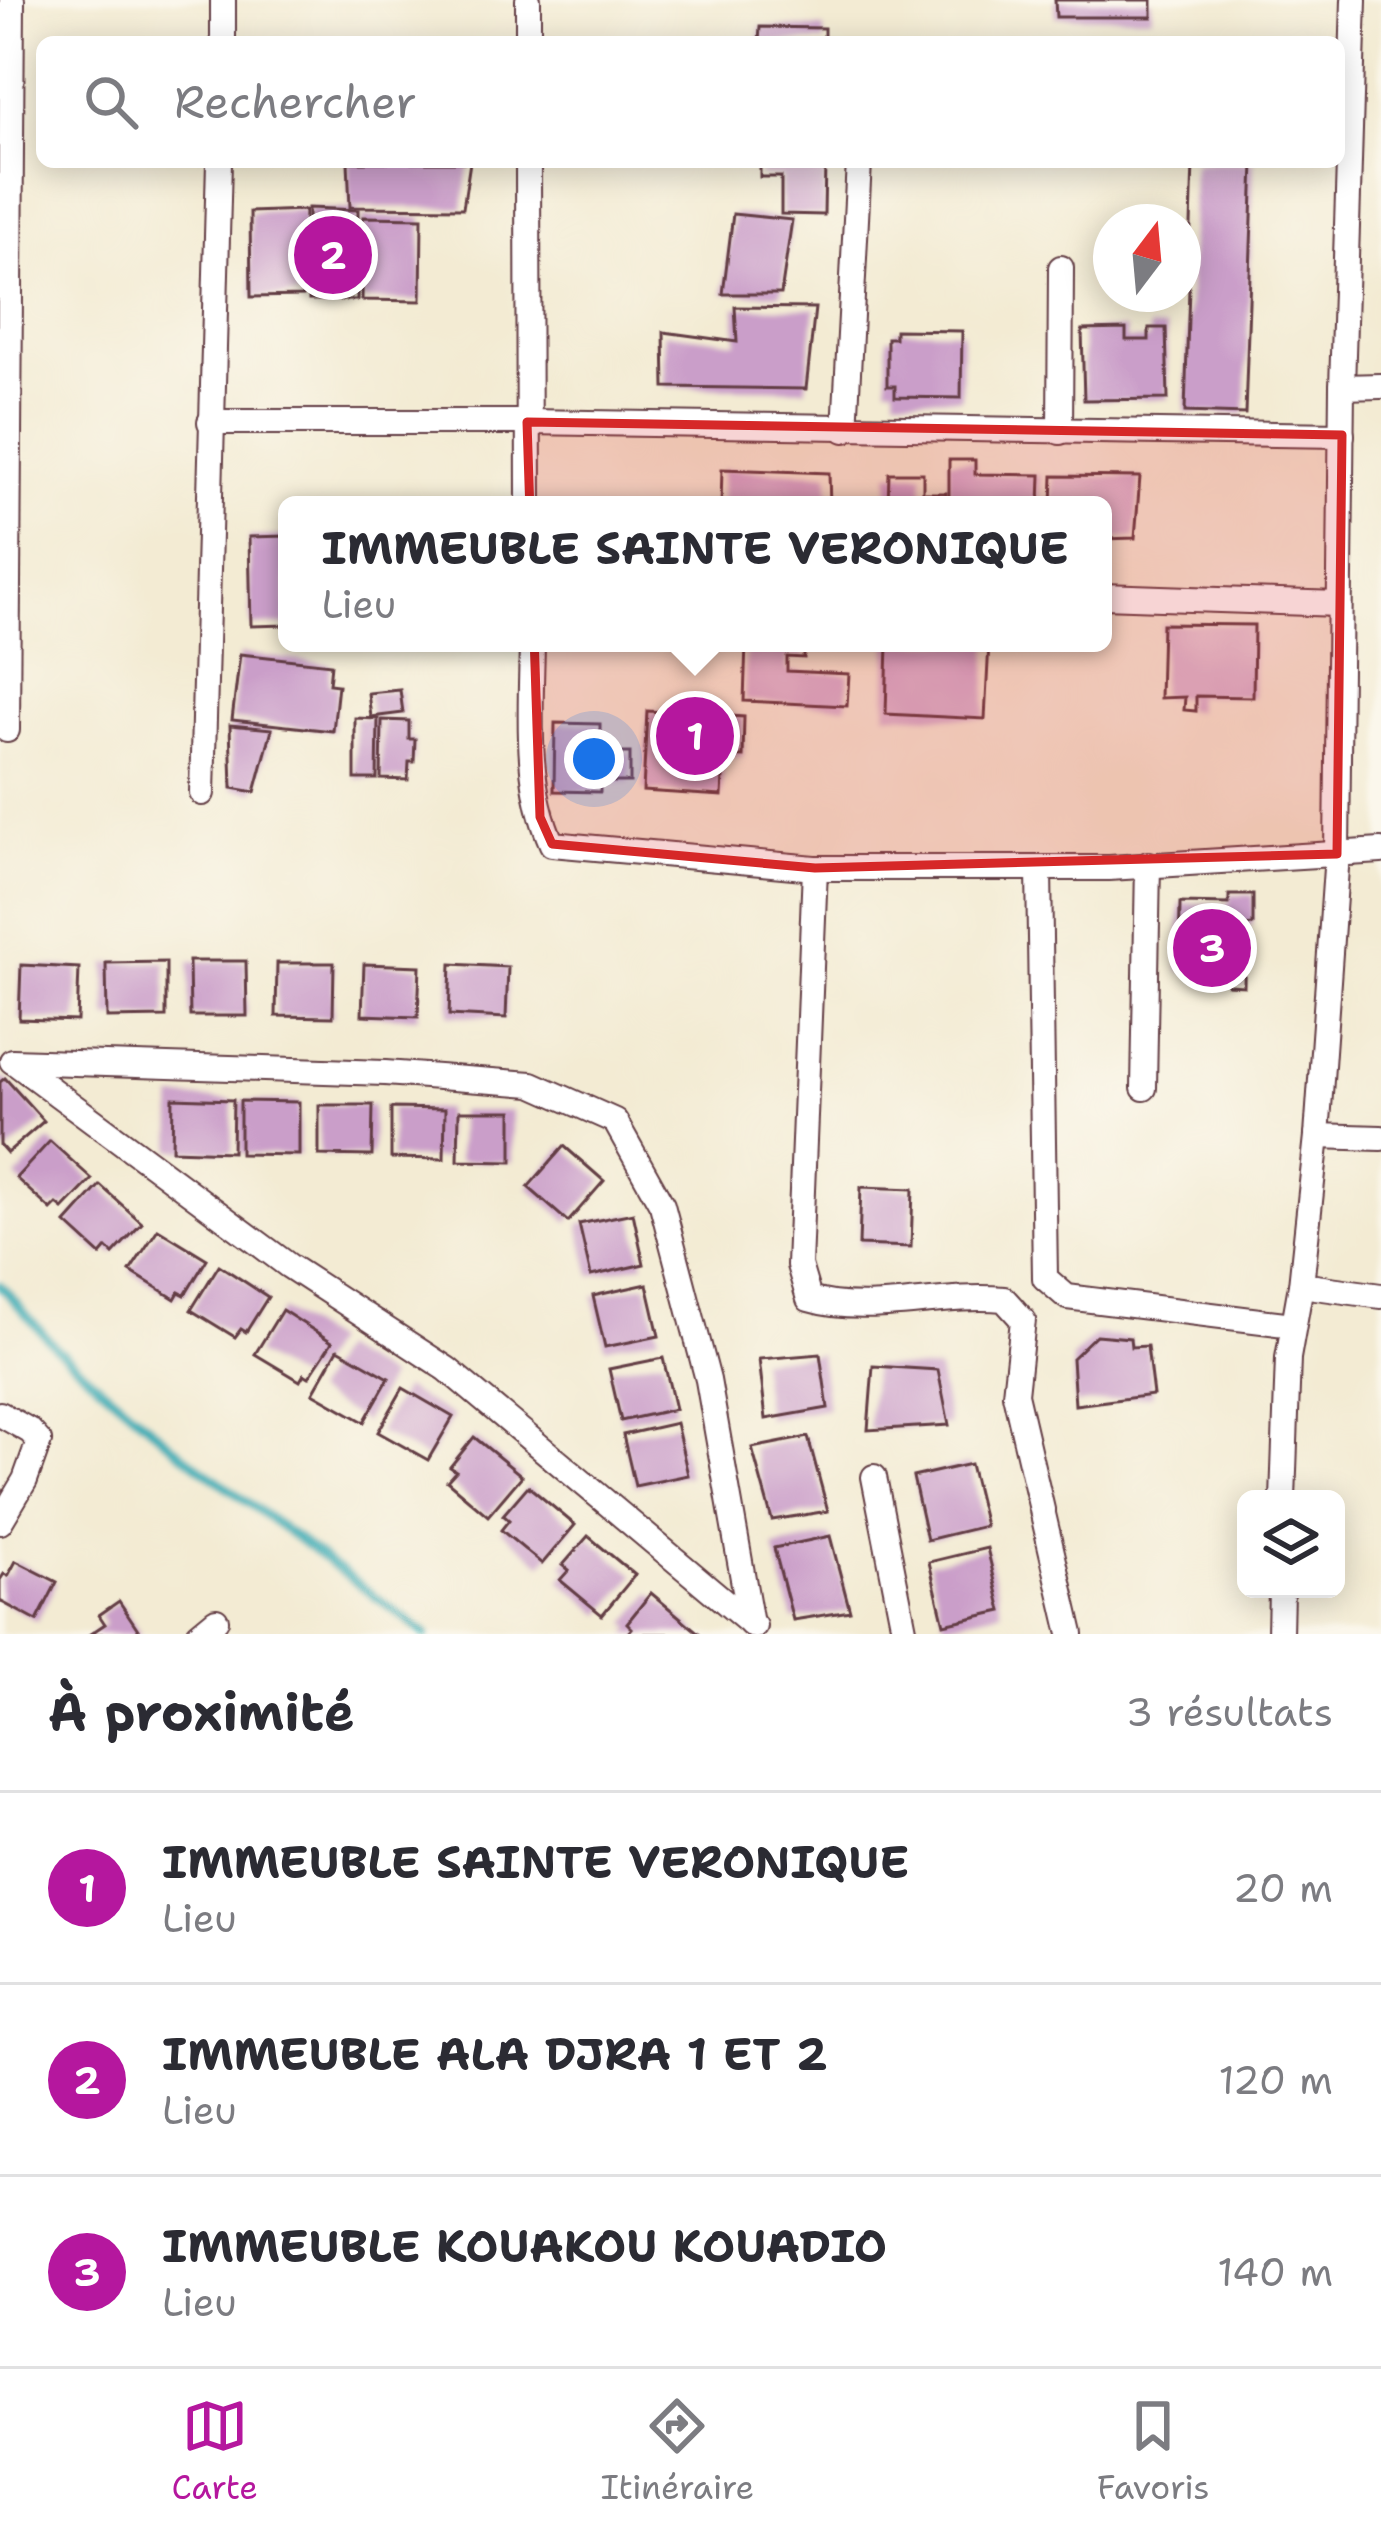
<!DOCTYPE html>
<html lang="fr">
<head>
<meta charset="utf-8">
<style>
	body { margin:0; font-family:"Shantell Sans",sans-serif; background:#f2f2f3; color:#2b2b33 }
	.controls { position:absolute; right:36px; bottom:36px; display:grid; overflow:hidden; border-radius:18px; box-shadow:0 6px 30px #0003 }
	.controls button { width:108px; height:108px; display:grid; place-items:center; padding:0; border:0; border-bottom:3px solid #e1e1e2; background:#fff; color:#2b2b33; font:60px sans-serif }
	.compass { position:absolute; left:1093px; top:204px; width:108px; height:108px; border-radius:50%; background:#fff; box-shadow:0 6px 30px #0003; rotate:16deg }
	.you { position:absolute; left:594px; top:759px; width:42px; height:42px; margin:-30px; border:9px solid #fff; border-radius:50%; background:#1a73e8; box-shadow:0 0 0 18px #1a73e833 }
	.badge { display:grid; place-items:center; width:78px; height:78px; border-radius:50%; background:#b5179e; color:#fff; font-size:39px; font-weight:700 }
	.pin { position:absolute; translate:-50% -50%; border:6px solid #fff; box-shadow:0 3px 12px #0006 }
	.popup { position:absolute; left:278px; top:496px; width:834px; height:156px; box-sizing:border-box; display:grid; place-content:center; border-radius:18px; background:#fff; filter:drop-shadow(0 3px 9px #0005); font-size:39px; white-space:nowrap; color:#7c7c81 }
	.popup b { font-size:45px; color:#2b2b33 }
	.popup::after { content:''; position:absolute; left:50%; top:100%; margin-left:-24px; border:24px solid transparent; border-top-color:#fff }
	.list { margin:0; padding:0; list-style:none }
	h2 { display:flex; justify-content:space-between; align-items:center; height:156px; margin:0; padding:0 48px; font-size:51px }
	h2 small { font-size:39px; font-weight:400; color:#7c7c81 }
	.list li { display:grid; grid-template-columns:78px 1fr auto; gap:36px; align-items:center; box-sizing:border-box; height:192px; padding:0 48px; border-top:3px solid #e1e1e2 }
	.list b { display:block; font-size:45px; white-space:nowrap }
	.list p { margin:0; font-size:39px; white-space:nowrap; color:#7c7c81 }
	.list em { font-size:39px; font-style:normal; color:#7c7c81 }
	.icon { flex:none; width:66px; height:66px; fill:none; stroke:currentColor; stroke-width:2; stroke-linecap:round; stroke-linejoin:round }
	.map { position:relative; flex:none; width:1381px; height:1634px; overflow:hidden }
	.search { position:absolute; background:#fff; box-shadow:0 6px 30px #0003; left:36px; right:36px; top:36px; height:132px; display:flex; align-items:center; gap:30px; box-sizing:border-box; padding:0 42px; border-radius:18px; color:#7c7c81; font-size:45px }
	.sheet { height:732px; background:#fff }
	nav { display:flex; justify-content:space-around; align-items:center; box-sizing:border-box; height:168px; border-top:3px solid #e1e1e2; background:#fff; font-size:33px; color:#7c7c81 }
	nav a { display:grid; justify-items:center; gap:6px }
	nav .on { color:#b5179e }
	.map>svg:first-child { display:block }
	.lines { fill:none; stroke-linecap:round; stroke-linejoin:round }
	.stream { stroke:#3aabb4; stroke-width:9 }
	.building { fill:#ca9ec9 }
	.minor-casing { stroke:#633e44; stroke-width:28 }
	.minor { stroke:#fff; stroke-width:24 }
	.marked { fill:#d62828; fill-opacity:0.2; stroke:#d62828; stroke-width:9; stroke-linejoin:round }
</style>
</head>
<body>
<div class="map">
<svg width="1381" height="1634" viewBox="0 0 1381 1634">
	<rect width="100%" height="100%" fill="#fbf7ec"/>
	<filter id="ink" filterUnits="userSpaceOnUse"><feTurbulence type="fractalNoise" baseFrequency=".00833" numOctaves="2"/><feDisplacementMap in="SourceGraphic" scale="24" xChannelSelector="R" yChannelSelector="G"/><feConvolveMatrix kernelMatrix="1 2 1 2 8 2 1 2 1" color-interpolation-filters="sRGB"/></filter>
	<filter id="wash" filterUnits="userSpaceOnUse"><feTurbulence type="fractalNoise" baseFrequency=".004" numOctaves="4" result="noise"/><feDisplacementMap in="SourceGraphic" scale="48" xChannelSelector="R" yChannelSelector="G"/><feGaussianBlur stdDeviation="2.7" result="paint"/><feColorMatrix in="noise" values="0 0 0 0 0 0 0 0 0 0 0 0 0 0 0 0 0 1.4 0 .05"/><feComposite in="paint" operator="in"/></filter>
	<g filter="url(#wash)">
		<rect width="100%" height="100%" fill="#f3ebd3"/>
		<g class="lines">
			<polyline class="stream" points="0,1285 57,1349 181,1453 426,1634"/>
		</g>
		<g id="blocks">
			<g class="building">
				<polygon points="1055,0 1152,0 1152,17 1056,17"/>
				<polygon points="760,27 824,28 824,42 759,42"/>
				<polygon points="348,162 470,162 463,208 350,207"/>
				<polygon points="781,162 825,162 824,215 781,214 781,177 760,177 760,164"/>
				<polygon points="1193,162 1254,162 1245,414 1185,412"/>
				<polygon points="308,208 358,210 357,300 309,300"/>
				<polygon points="305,210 303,296 251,297 250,212"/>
				<polygon points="733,214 792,220 781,294 723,294"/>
				<polygon points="363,217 422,218 421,301 362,300"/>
				<polygon points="735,307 815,308 806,389 665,387 664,332 737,342"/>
				<polygon points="1149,328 1166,328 1168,399 1084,400 1082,330 1126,329 1126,340 1149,340"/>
				<polygon points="895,330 962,331 961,398 895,397 895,386 887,386 887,338 895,338"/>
				<polygon points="949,460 975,460 975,474 1041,475 1040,505 949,505"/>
				<polygon points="722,469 829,473 830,505 721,505"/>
				<polygon points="889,473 923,473 923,493 946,493 946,505 888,505"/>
				<polygon points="1053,476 1140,477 1135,538 1103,539 1103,505 1052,505"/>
				<polygon points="287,536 287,625 251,626 249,537"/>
				<polygon points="1162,624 1254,625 1253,697 1196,696 1196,711 1184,710 1185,697 1160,698"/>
				<polygon points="746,643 804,643 804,658 787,657 787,671 849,674 847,706 744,701"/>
				<polygon points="888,643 989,643 985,719 886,714"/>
				<polygon points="240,654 331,664 329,684 338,685 333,731 232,720"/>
				<polygon points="400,690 403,713 371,717 368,693"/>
				<polygon points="647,711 744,717 743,757 724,756 722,796 643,791"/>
				<polygon points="355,718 378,719 377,779 355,779"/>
				<polygon points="382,720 409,721 409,739 415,739 414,762 409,762 408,780 381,779"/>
				<polygon points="555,723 600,724 600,753 630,753 630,782 600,782 600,792 554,791"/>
				<polygon points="230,725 272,729 255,792 232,788"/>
				<polygon points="1229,895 1253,895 1253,925 1245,926 1244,986 1228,985 1227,972 1179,971 1180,903 1229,904"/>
				<polygon points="189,961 246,961 247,1016 190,1016"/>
				<polygon points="166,962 166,1017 107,1018 106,963"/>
				<polygon points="277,963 334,963 333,1017 276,1016"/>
				<polygon points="364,964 420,966 418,1017 362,1015"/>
				<polygon points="451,964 508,967 506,1018 449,1015"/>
				<polygon points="21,965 79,968 77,1021 19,1019"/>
				<polygon points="5,1078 44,1121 7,1153 0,1145 0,1082"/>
				<polygon points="173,1098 233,1100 232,1152 172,1150"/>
				<polygon points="240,1101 299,1102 299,1155 240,1154"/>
				<polygon points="319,1105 373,1105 372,1156 319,1155"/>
				<polygon points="391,1108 445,1109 444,1159 391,1158"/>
				<polygon points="459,1111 512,1111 512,1162 458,1161"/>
				<polygon points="50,1141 92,1179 63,1209 57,1204 51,1210 16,1178"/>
				<polygon points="564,1146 604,1181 568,1222 528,1187"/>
				<polygon points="100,1185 142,1223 113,1254 107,1248 101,1255 66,1223"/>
				<polygon points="861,1187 913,1189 911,1247 859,1245"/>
				<polygon points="633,1213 644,1264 591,1276 579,1224"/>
				<polygon points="158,1229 207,1259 185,1295 179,1292 175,1299 130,1271"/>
				<polygon points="219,1265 268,1297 246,1332 241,1329 235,1337 191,1310"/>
				<polygon points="647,1284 659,1336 605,1347 593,1296"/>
				<polygon points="282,1310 332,1342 309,1377 304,1374 300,1381 255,1354"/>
				<polygon points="1096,1335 1130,1338 1131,1347 1147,1346 1153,1395 1075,1405 1072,1358"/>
				<polygon points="338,1349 389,1378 364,1422 313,1393"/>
				<polygon points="820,1354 828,1408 766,1419 759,1359"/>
				<polygon points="663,1358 675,1409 621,1421 609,1369"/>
				<polygon points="873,1366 938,1370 949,1425 868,1430"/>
				<polygon points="403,1388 453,1417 428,1460 378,1432"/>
				<polygon points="676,1423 688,1475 635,1486 623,1435"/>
				<polygon points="474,1437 522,1476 488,1516 447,1481 456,1471 450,1467"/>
				<polygon points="808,1437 828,1511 772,1520 752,1448"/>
				<polygon points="970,1464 985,1526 927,1540 913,1477"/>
				<polygon points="528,1486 575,1525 542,1564 501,1530 509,1520 503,1515"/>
				<polygon points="588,1536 635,1575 602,1615 560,1580 569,1570 563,1565"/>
				<polygon points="830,1536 850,1611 793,1620 774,1548"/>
				<polygon points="987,1548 1002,1611 944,1624 929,1562"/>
				<polygon points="16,1561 57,1582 37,1621 0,1601 0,1580 4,1574 8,1576"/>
				<polygon points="651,1593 700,1634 627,1634 632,1628 627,1623"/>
				<polygon points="119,1601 141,1634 90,1634 105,1624 99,1615"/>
			</g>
		</g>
	</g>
	<g filter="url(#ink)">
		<use href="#blocks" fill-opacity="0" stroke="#633e44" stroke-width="3"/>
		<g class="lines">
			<g class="minor-casing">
				<g id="minor">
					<polyline points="1354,0 1342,387 1337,854 1317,1136 1301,1285 1381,1296"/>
					<polyline points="223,42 223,0"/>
					<polyline points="528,42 528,0"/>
					<polyline points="528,162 529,505"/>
					<polyline points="1342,387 1381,386"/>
					<polyline points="210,422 527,422 1342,435"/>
					<polyline points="845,430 859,162"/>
					<polyline points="1060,432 1061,268"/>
					<polyline points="1103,596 1339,604"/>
					<path d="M532,643C531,710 524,782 552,844L815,868H1109L1381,851"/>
					<polyline points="7,730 12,0"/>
					<polyline points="202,793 219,162"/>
					<path d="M815,868L799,1265L809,1299C869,1317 939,1293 1004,1299L1023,1320L1015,1394L1071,1634"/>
					<polyline points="1039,869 1045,1278 1067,1297 1293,1325"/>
					<polyline points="12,1061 385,1073 532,1084 615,1121 662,1205 708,1380 751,1624"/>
					<polyline points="14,1062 289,1266 447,1369 754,1626"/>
					<polyline points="1144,1088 1148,864"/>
					<polyline points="1317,1136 1381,1138"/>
					<polyline points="0,1414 30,1431 39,1441 25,1480 0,1522"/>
					<polyline points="874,1477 905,1634"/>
					<polyline points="1283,1499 1288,1358 1301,1285"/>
					<polyline points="199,1634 216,1620"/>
					<polyline points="1280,1634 1281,1589"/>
				</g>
			</g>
			<use href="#minor" class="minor"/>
		</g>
	</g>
	<path class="marked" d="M527,422L1342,435L1337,854L815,868L552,844L540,817Z"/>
</svg>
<div class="controls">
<button><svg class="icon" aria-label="layers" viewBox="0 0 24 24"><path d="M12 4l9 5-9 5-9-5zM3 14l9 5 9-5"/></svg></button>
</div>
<svg class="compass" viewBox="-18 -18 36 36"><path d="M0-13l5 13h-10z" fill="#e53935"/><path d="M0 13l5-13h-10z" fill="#7c7c81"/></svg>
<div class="you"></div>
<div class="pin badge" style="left:695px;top:736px">1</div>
<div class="popup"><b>IMMEUBLE SAINTE VERONIQUE</b>Lieu</div>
<div class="pin badge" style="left:333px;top:255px">2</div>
<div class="pin badge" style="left:1212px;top:948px">3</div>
<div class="search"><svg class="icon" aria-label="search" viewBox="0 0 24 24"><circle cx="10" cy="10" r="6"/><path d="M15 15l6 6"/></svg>Rechercher</div>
</div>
<section class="sheet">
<h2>À proximité<small>3 résultats</small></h2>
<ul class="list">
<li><span class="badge">1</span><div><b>IMMEUBLE SAINTE VERONIQUE</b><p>Lieu</p></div><em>20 m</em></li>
<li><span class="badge">2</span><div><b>IMMEUBLE ALA DJRA 1 ET 2</b><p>Lieu</p></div><em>120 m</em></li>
<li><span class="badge">3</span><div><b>IMMEUBLE KOUAKOU KOUADIO</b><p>Lieu</p></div><em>140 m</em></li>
</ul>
</section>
<nav>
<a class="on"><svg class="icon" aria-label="map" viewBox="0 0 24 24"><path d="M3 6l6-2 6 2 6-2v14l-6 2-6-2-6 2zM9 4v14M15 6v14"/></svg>Carte</a>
<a><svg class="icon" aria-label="directions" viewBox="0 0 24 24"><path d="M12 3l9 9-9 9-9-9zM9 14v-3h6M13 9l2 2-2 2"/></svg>Itinéraire</a>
<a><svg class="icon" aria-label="saved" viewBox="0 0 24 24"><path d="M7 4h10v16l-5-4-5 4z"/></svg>Favoris</a>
</nav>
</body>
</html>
